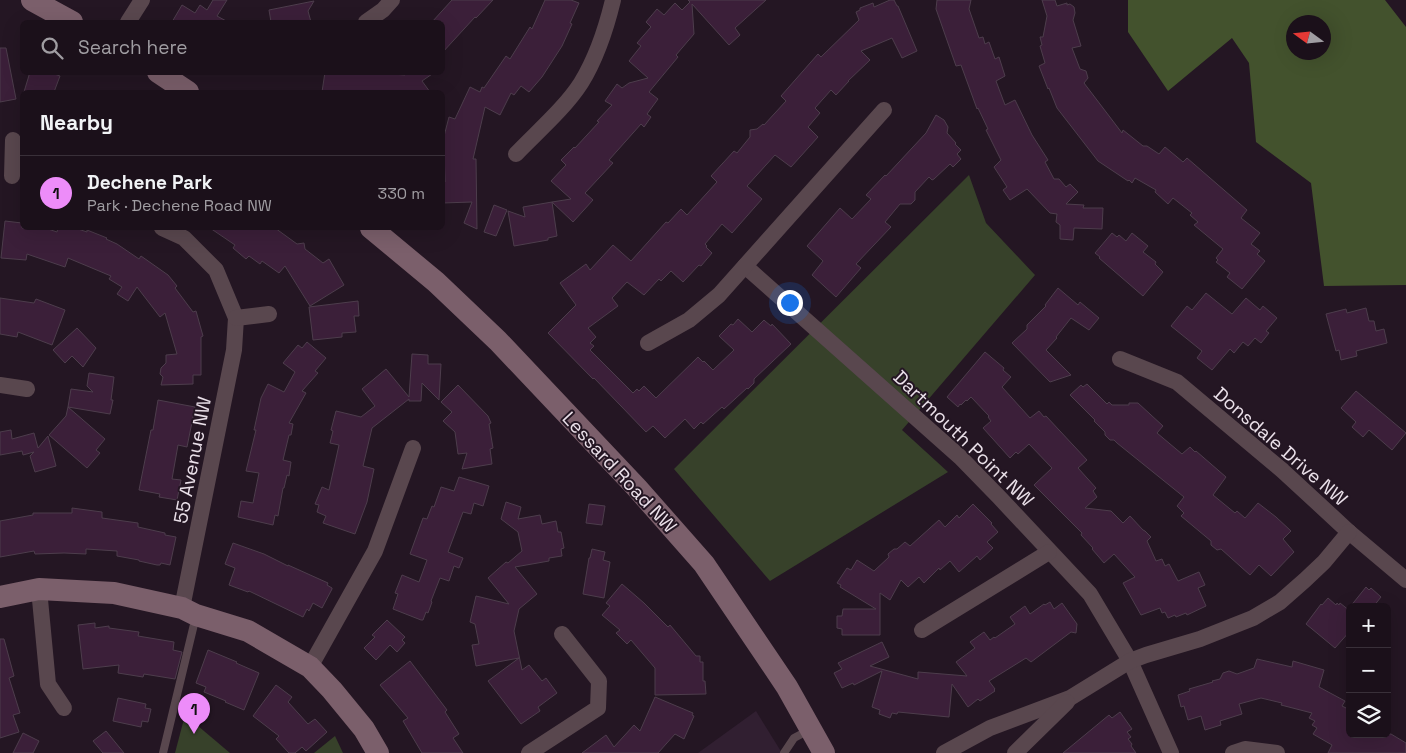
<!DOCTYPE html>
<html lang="en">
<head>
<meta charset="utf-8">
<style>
	body { margin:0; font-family:"Space Grotesk",sans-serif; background:#281e27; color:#f1f3f6 }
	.controls { position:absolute; right:15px; bottom:15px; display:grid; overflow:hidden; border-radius:8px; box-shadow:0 5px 20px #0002 }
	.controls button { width:45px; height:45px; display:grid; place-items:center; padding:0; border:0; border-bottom:1px solid #393039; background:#1b101a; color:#f1f3f6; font:25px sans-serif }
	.compass { position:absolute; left:1286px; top:15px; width:45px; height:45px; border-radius:50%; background:#1b101a; box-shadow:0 5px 20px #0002; rotate:285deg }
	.you { position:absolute; left:789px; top:302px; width:18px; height:18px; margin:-12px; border:4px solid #fff; border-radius:50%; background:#1a73e8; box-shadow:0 0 0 8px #1a73e833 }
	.badge { display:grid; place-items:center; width:32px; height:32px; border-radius:50%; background:#ed8cf9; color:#111; font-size:16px; font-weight:700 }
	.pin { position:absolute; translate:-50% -41px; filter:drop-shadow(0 1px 2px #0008) }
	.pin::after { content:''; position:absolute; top:26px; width:18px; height:15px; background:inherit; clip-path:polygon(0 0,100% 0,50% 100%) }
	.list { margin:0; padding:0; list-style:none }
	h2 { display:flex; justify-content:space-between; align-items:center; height:65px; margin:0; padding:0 20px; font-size:21px }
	h2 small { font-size:16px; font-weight:400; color:#a09da2 }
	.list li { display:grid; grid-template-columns:32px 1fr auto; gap:15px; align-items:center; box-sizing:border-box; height:75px; padding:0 20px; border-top:1px solid #393039 }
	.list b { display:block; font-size:19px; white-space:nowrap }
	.list p { margin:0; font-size:16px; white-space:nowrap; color:#a09da2 }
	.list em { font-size:16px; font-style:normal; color:#a09da2 }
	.icon { flex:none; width:28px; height:28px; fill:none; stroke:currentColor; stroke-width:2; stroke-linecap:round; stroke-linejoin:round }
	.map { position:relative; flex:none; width:1406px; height:753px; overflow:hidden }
	.search { position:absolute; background:#1b101a; box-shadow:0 5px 20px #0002; left:20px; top:20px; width:425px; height:55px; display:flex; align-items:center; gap:12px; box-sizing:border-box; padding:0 18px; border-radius:8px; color:#a09da2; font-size:19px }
	.panel { position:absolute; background:#1b101a; box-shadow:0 5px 20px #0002; left:20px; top:90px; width:425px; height:140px; border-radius:8px }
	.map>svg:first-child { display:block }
	.built { fill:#311f31 }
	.green { fill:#37412a }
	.forest { fill:#43522d; fill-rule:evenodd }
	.building { fill:#3b1f39; stroke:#4d3d4c }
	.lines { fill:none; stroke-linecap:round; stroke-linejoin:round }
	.lane { stroke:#59474e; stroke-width:8 }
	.street { stroke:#59474e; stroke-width:16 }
	.secondary { stroke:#7b5f6b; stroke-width:22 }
	.labels { text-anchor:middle; stroke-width:4; stroke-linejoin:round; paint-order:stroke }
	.street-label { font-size:19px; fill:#eae0e9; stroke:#241623 }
</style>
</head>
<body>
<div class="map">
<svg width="1406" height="753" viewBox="0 0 1406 753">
	<rect width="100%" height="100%" fill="#241623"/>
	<polygon class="built" points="756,711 782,753 698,753"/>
	<g class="green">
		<polygon points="969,175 986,223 1035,275 902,430 948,472 770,581 674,469"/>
		<polygon points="185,715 230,753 175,753"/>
		<polygon points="335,736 343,753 314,753"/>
	</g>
	<path class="forest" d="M1128,0H1385L1406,27V285L1324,286L1311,183L1256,142L1249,63L1232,38L1168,91L1128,32ZM1294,22H1324V52H1294Z"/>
	<g class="building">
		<polygon points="213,0 227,0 217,16 228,22 172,22 182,5 195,13 200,5 207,10"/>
		<polygon points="452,0 493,0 476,18 475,17 442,53 442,22 432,22"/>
		<polygon points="545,0 571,0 579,3 570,23 572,24 562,46 542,77 529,92 521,86 514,95 511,93 500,115 485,107 473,159 476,159 477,229 464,223 472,202 442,203 442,182 445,182 444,148 442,147 442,144 449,117 455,119 470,87 480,92 482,87 484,88 506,56 510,59 530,27 532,29"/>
		<polygon points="688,0 766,0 735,28 740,35 729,45 692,4 694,34 676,55 678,57 649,92 658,99 647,114 651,117 644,127 641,124 609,160 613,163 585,193 593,200 573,222 552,202 571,199 551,181 566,165 561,160 574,147 575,148 599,122 597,121 612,105 605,101 617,84 622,88 629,83 648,78 629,61 641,46 637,43 651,27 646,22 657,9 664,15 675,3 682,10 690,2"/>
		<polygon points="890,0 894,0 897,6 898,6 917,51 902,58 892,38 861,51 870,60 848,81 849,81 836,95 831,90 815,108 820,113 808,127 818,137 791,167 775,155 747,186 762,199 732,233 722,224 705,244 707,246 706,247 712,253 701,266 699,265 683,282 671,271 661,281 659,279 644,295 627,282 612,298 618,306 588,328 596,337 590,343 594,346 590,350 633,393 637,389 639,391 644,386 656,398 698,357 703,362 704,361 713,370 734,350 719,336 731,324 733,325 738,319 752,332 764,320 765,321 771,326 772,324 791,344 754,379 754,383 748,389 747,388 724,409 722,407 703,424 701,422 694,429 685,419 665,438 653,426 646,432 594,378 593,379 548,333 576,305 560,283 586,264 590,270 613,245 631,261 666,222 668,223 681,209 687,215 717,182 711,176 734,151 737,153 750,137 750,130 757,129 763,124 764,125 786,101 781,96 818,54 821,57 859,20 856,12 860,10 860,8 873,3 874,7"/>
		<polygon points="937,0 971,0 969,9 979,38 983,37 985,44 989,42 995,59 999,57 1005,76 996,81 1005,105 1015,100 1032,135 1048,160 1045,162 1054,179 1059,179 1066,187 1070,184 1078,192 1066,204 1084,205 1083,208 1103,208 1102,229 1074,228 1073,240 1060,239 1060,225 1056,222 1057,214 1050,213 1027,189 1010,200 1003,190 1007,187 994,167 1001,160 986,130 988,129 978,108 977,109 961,65 956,66 936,9"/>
		<polygon points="1042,0 1055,0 1057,6 1067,3 1067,5 1070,4 1074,7 1075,13 1073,20 1081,46 1072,48 1080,69 1086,71 1088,78 1084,83 1122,133 1123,130 1143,146 1147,146 1159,154 1165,147 1183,162 1187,158 1247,210 1241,218 1260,233 1251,244 1260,251 1257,254 1265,261 1242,289 1227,277 1230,273 1216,262 1218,260 1216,258 1223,249 1194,225 1198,222 1190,215 1192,213 1173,198 1168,204 1155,192 1156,190 1135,178 1132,183 1129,180 1128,181 1098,161 1057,108 1049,88 1048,89 1039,66 1045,63 1040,46 1042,45 1040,37 1043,37 1047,16"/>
		<polygon points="314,1 308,11 311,22 271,22 269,10"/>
		<polygon points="0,48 6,48 16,99 0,102"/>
		<polygon points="30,72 49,72 60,76 54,92 24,92"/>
		<polygon points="325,72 366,72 405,75 404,72 435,72 422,81 430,92 322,92"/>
		<polygon points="936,115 944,120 948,127 947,133 956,143 955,144 961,150 957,154 961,159 953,167 950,164 934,179 932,180 929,177 915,192 915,200 911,204 900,204 885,222 891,227 856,264 861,268 836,297 812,275 823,261 807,246 840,208 852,219 871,199 866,195 885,175 886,176 926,133"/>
		<polygon points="552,202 557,236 548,238 548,240 514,246 508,211 525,217 523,207"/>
		<polygon points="494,205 507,210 496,236 484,232"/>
		<polygon points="5,221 22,223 22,228 45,228 57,232 58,228 75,228 87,232 87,230 107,238 106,239 117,244 139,259 141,256 168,275 177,286 175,288 193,312 196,311 203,336 201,337 201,375 193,375 193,384 161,385 163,377 160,374 161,368 166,363 166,355 177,354 165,313 160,317 137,287 128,301 117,294 122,287 109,279 111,276 68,258 65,267 27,254 26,260 1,258"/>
		<polygon points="210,228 275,228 297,244 304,243 305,249 323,263 329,259 344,285 310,306 285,266 279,273 262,261 260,264 249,256 246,259 233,248 235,245"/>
		<polygon points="1112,233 1117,237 1119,235 1126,241 1132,233 1148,246 1143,252 1156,262 1155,264 1163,272 1143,296 1099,258 1100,257 1095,253"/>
		<polygon points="1058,288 1078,305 1080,302 1099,318 1089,330 1071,318 1056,337 1057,338 1046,350 1071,375 1050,382 1012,343 1027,329 1027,325 1046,306 1045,305"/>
		<polygon points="1206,293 1232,314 1246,298 1260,310 1263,306 1277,318 1266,331 1269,333 1261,343 1255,338 1248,346 1243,342 1234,353 1230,349 1212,370 1197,358 1202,351 1171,326 1187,306 1192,310"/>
		<polygon points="0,298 34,303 36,299 65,310 52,345 18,332 17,337 0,334"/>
		<polygon points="358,301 359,316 354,316 356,332 342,333 342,337 313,340 309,307"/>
		<polygon points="1366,308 1369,321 1374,321 1376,331 1384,329 1387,343 1356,351 1357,356 1341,360 1339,350 1336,351 1326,314 1346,309 1347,313"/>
		<polygon points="77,328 96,348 83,367 72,356 65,363 53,350"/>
		<polygon points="307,342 326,358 315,371 318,373 302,391 306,393 289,423 293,424 291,435 289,435 283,460 291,462 289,476 287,475 284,488 283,488 278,516 275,515 273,525 238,517 241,501 253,503 259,473 246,471 256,430 254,430 261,398 268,384 284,392 295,372 283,363 298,345 302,348"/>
		<polygon points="985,352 1004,368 1003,370 1011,377 1002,387 1030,418 1039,411 1044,417 1046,416 1087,460 1078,468 1096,488 1093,491 1097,497 1085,508 1111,511 1123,523 1130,516 1143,530 1145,531 1151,537 1147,541 1156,561 1162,559 1165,566 1169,564 1178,581 1199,572 1205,585 1198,588 1206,606 1187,615 1186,613 1176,617 1175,615 1168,618 1165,612 1162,613 1160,608 1141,615 1123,583 1135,577 1114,554 1104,563 1092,549 1093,548 1081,535 1082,533 1034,485 1052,468 1029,444 1018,454 1016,452 1010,458 983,428 991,421 988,417 989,416 971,397 967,401 966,400 961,405 960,404 958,407 947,397"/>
		<polygon points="412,354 428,355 428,364 441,364 439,400 422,383 421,401 409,401 409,399 372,428 363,466 374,469 367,502 355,534 323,523 326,516 317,512 319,505 315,504 322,487 329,490 339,445 330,443 333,431 331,430 336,411 361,417 375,406 362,389 386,369 409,397"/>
		<polygon points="89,373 114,377 111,400 113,400 110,414 68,407 71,389 93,392 87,386"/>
		<polygon points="1087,384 1107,404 1109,402 1112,405 1129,405 1129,403 1138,403 1163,426 1157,433 1182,454 1190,447 1195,452 1196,451 1226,477 1213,495 1235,513 1237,511 1245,518 1258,503 1276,517 1291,531 1283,539 1294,552 1271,576 1259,565 1250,575 1221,549 1217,550 1211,545 1211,541 1181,516 1184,513 1177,506 1184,497 1117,443 1114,440 1110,440 1105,435 1105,432 1094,421 1095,420 1070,395 1081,385 1083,387"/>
		<polygon points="458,385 488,416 491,423 489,424 493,448 490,449 492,464 462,469 467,453 458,454 455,432 443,421 452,412 441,402"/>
		<polygon points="1356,391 1406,433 1392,450 1369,430 1363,437 1352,427 1356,422 1341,408"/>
		<polygon points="158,400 195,407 187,447 178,445 172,479 181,480 177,500 159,497 160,494 139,490 151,430 153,430"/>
		<polygon points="68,407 105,439 96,450 100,453 87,468 49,435 66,416"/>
		<polygon points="11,430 12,439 34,433 38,448 48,436 56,466 35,472 30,456 34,452 23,455 22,451 0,455 0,432"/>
		<polygon points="459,477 489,486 483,506 474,503 471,514 463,512 448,552 463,558 459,568 454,566 449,581 440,578 431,601 432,602 428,613 426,612 423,620 421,620 393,609 398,594 395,593 402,575 419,582 427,560 410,554 423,518 427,519 432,506 434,507 441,487 454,491"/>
		<polygon points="506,502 521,507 518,519 540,515 542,524 556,521 558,532 561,532 564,548 561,549 562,556 549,558 549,561 515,567 537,594 519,609 514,631 522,670 529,665 542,681 546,678 557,693 538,707 540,711 521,724 488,681 519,658 476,666 472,645 479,644 475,624 470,622 476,596 509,604 488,578 506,562 508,563 522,551 518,532 501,519"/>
		<polygon points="589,504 605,506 602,525 586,523"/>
		<polygon points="973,504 992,523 991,524 998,532 987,542 993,548 980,560 977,556 959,572 950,561 940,570 939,568 924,583 919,577 908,587 901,580 890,600 880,593 880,635 842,635 842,629 837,628 837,616 842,616 843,609 876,609 840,587 841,585 837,583 847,568 851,570 857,560 874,571 889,557 888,554 894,549 897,549 905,542 910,546 939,520 945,527 957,515 959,518"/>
		<polygon points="72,508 102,512 102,518 138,523 138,527 165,533 165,535 176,537 170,565 161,563 160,565 157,565 139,561 139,560 117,556 117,551 86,549 86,554 64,553 35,554 34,551 0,557 0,521 33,515 33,513 72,513"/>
		<polygon points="233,543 264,554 288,566 288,565 328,583 327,585 332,588 332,589 322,608 313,603 309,611 307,609 303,617 249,591 248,592 229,585 235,568 225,564"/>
		<polygon points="592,549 605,552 603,560 610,562 604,598 583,594 589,558 590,558"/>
		<polygon points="622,584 644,603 668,627 670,625 696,656 700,656 700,662 703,662 703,681 705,681 706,694 655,695 655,668 631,640 627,644 616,633 620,630 602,615 610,606 606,603"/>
		<polygon points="1366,587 1369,590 1371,588 1381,597 1373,607 1350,607"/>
		<polygon points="1328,598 1336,605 1337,603 1339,605 1340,603 1350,611 1350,631 1335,648 1306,624 1321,604 1322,605"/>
		<polygon points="1050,602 1054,609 1062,603 1077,624 1076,633 1071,632 1031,662 1026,658 989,681 995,689 994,690 995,691 980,701 978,699 968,707 952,684 949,717 898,712 897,714 892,713 890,718 879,714 880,710 872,707 882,671 854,685 853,683 842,688 834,673 842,669 838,663 882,642 889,657 870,666 918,679 918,672 967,676 956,662 975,648 970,642 984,632 990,640 994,637 995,638 1015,624 1010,617 1025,606 1030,614 1044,604 1045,605"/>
		<polygon points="387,620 405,637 402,640 405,643 397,652 390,645 376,660 364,648 375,637 372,635"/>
		<polygon points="95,623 95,628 109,626 109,628 139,632 138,636 174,642 173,650 182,652 175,679 144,674 143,677 118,673 119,665 83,669 78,625"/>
		<polygon points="0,639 4,639 14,676 9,678 20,713 13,715 19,732 0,738"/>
		<polygon points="208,650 237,662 236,663 259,673 244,710 225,702 226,701 204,692 206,687 196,683"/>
		<polygon points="1257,659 1292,667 1293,661 1324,670 1319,687 1345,701 1342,706 1350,710 1350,734 1391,734 1406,743 1406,753 1328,753 1332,745 1313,734 1317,728 1312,725 1315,721 1309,718 1312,713 1281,705 1282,703 1261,698 1239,704 1242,714 1220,721 1221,725 1205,730 1201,716 1188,720 1184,706 1181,707 1178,695 1190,691 1189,689 1213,682 1212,681 1220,679 1223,673 1229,671 1237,674 1254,668"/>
		<polygon points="410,661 447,710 445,712 459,734 453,738 463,753 422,753 403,721 408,718 380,685"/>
		<polygon points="276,685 292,697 288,702 308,724 315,719 327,732 306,751 302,747 295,753 289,753 276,739 279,736 253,716"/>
		<polygon points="655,697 693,713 692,715 694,716 684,739 675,734 658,753 582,753 606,735 614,747 634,725 640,731"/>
		<polygon points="118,698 146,704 145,708 151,709 148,722 142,721 141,727 113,721"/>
		<polygon points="1120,712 1132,729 1127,732 1131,737 1128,739 1132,744 1131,746 1136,753 1063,753 1109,715 1112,718"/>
		<polygon points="106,731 124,753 103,753 93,741"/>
		<polygon points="23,733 39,741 33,753 13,753"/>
	</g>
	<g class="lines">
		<g class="lane">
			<polyline points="163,753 196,616"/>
			<polyline points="784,753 794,738 809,730"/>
		</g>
		<g class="street">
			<polyline points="128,22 142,0"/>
			<polyline points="366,22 383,10 392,0"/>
			<path d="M516,154C537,132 565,108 581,83C597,57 606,29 613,0"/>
			<polyline points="12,176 13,140"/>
			<polyline points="162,228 184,238 216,270 236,318 234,350 182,608"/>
			<polyline points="745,266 960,457 999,497 1090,594 1130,661 1171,753"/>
			<polyline points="236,318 269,314"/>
			<polyline points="648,343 689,320 719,295 884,110"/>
			<polyline points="1120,359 1177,382 1283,471 1349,532 1406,580"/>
			<polyline points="0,385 27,389"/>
			<polyline points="39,589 48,684 64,708"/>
			<polyline points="922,630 1049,552"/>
			<polyline points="310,667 375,551 413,448"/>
			<polyline points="529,753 598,708 599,681 562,634"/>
			<polyline points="944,753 990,728 1070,698 1130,661 1146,655 1200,639 1253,618 1280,602 1305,580 1324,562 1349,532"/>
			<polyline points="1015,753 1067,702"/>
			<polyline points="1233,753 1245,749 1277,753"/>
		</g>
		<g class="secondary">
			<polyline points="32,0 72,22"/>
			<polyline points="158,72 188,92"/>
			<polyline points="371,228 436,282 498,341 637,488 704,564 787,687 824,753"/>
			<polyline points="0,597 39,589 114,593 182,608 196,615 248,631 310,667 332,690 364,729 378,753"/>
		</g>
	</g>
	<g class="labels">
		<g class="street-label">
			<text transform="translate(964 438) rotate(44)" y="7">Dartmouth Point NW</text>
			<text transform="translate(1281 446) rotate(41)" y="7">Donsdale Drive NW</text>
			<text transform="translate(192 460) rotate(-79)" y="7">55 Avenue NW</text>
			<text transform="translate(620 472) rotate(47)" y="7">Lessard Road NW</text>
		</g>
	</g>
</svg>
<div class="controls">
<button>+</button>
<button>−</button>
<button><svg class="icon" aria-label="layers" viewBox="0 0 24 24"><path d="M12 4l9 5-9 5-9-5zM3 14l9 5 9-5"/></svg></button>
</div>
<svg class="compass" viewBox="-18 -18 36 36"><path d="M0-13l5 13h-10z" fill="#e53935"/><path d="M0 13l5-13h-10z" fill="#a09da2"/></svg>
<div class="you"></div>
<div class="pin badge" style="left:194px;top:734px">1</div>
<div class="search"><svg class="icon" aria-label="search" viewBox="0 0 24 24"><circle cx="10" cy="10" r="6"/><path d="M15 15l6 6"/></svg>Search here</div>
<section class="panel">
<h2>Nearby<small></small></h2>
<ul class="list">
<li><span class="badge">1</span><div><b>Dechene Park</b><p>Park · Dechene Road NW</p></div><em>330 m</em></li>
</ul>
</section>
</div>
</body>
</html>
